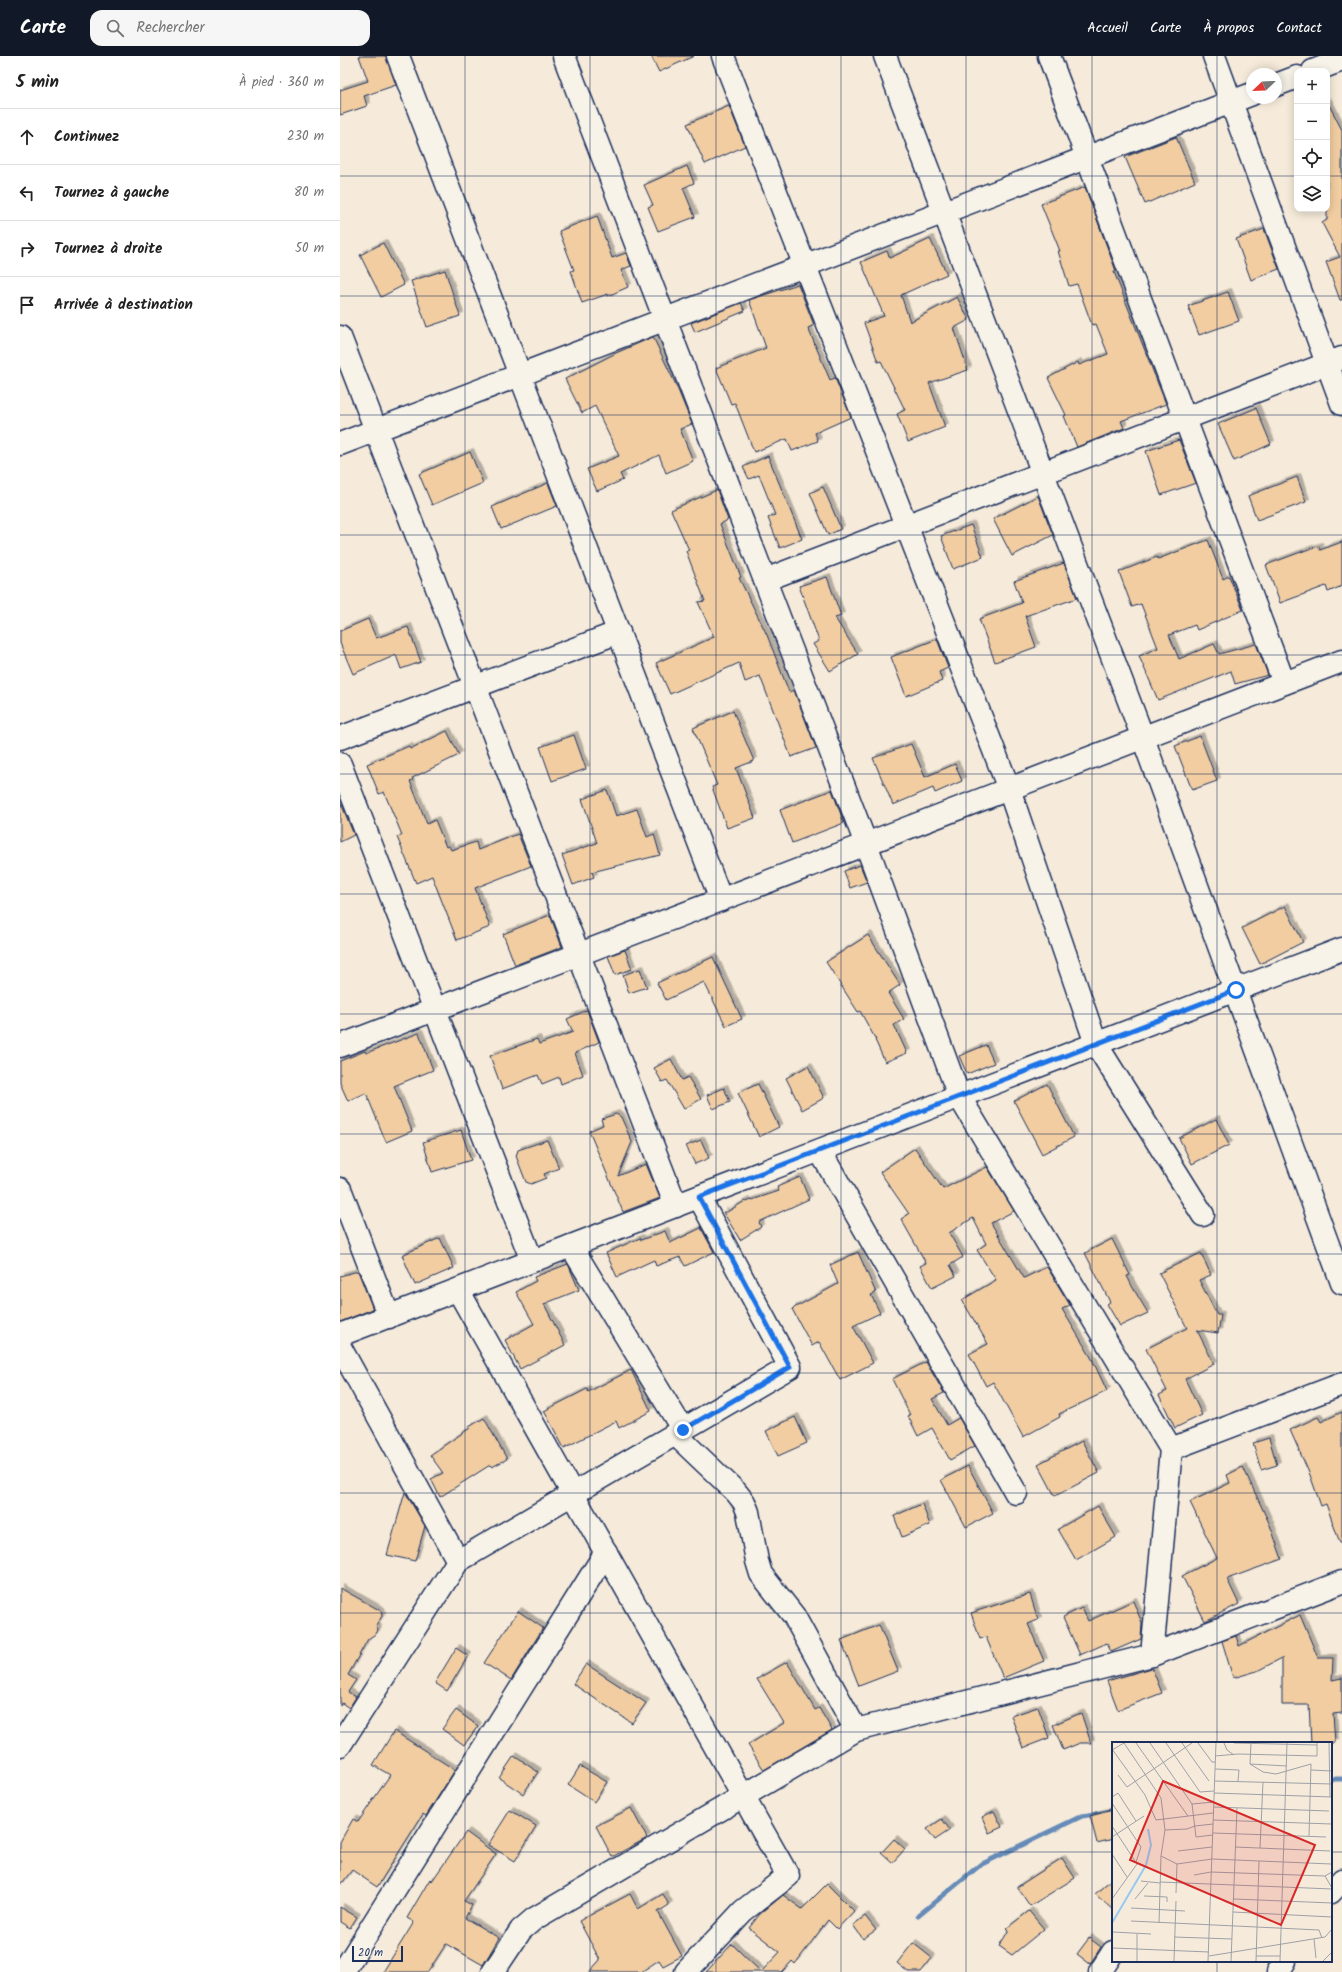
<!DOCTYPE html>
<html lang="fr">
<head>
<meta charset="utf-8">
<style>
	body { margin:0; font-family:Kalam,sans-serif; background:#f6f6f6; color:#222 }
	.controls { position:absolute; right:12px; top:12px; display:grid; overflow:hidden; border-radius:8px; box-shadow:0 2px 10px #0003 }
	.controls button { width:36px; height:36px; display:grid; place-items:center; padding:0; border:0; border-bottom:1px solid #e0e0e0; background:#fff; color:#222; font:20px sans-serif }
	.compass { position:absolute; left:906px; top:12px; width:36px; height:36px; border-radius:50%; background:#fff; box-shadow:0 2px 10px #0003; rotate:247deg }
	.scale { position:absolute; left:12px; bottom:10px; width:51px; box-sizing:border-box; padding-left:4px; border:2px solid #1b2f5e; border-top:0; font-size:11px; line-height:14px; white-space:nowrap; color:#1b2f5e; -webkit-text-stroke:3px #f7f3e8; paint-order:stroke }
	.stop { position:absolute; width:12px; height:12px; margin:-9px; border:3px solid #1a73e8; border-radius:50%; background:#fff }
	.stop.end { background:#1a73e8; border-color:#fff; box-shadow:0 1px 4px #0008 }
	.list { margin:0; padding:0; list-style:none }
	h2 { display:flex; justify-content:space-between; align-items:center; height:52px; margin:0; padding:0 16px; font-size:17px }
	h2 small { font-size:13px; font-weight:400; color:#767676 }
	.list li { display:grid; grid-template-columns:26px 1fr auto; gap:12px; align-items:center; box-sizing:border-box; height:56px; padding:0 16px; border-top:1px solid #e0e0e0 }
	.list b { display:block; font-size:15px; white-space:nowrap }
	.list em { font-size:13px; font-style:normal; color:#767676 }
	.icon { flex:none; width:22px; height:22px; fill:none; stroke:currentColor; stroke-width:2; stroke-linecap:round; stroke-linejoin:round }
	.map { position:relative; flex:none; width:1002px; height:1916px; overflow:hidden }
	header { display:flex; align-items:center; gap:24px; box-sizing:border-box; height:56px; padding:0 20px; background:#111827; color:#fff }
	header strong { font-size:19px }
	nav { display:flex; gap:22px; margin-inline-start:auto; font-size:14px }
	.search { width:280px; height:36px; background:#f6f6f6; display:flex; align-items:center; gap:10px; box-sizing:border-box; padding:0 14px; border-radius:12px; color:#767676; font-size:15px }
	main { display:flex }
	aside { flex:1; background:#fff }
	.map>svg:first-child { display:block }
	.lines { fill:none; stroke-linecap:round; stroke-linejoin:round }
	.stream { stroke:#668bb8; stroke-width:5 }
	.building { fill:#f1cda1; stroke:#1b2f5e; filter:url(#shadow) }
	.minor-casing { stroke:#1b2f5e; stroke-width:25 }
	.minor { stroke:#f7f3e8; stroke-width:22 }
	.route { stroke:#1a73e8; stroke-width:5 }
	.grid { fill:none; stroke:#1b2f5e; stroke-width:1; stroke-opacity:0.55 }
	.inset-river { fill:none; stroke:#98c9f4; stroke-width:2 }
	.inset-road { fill:none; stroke:#9ea0a8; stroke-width:1 }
	.view { fill:#d62828; fill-opacity:0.15; stroke:#d62828; stroke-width:2 }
	.inset-edge { fill:none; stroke:#1b2f5e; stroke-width:2 }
</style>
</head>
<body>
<header>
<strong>Carte</strong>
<div class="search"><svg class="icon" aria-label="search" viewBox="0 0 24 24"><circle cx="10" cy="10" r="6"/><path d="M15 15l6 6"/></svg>Rechercher</div>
<nav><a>Accueil</a><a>Carte</a><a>À propos</a><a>Contact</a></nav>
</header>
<main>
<aside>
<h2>5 min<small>À pied · 360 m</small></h2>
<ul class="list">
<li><svg class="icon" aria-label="ahead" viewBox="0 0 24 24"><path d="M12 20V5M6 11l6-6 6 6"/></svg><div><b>Continuez</b></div><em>230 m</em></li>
<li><svg class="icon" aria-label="left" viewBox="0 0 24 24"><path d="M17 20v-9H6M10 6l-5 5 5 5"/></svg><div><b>Tournez à gauche</b></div><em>80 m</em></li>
<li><svg class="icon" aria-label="right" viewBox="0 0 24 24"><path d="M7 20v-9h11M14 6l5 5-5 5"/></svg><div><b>Tournez à droite</b></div><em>50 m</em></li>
<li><svg class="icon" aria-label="arrive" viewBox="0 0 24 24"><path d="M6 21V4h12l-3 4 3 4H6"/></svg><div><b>Arrivée à destination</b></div></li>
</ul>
</aside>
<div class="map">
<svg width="1002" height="1916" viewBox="0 0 1002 1916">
	<defs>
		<filter id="shadow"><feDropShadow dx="3.5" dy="-3.5" stdDeviation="0" flood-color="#0004"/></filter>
	</defs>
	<rect width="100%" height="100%" fill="#f6ebda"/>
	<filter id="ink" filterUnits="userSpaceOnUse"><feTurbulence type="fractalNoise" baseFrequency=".025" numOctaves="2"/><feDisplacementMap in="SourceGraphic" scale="8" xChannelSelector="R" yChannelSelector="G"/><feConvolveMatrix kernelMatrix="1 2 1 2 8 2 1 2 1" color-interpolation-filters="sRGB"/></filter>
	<g filter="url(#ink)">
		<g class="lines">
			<g class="stream">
				<polyline points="991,1723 1002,1723"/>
				<polyline points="578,1860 640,1809 742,1760 773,1755"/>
			</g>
		</g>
		<g class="building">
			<polygon points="19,0 46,0 56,29 24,40 27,50 0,59 0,34 28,25"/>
			<polygon points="311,0 354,0 319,16"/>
			<polygon points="987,45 1002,74 1002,244 1000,244 986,206 1000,201 982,167 987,164"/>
			<polygon points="389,50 405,90 365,108 347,68"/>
			<polygon points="836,81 855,126 805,148 785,101"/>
			<polygon points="347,110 354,127 343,132 355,161 318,175 308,151 313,149 304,129"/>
			<polygon points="745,131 776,215 774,216 826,348 781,365 784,372 737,391 724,360 726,359 708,322 738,306 739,309 768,298 756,268 752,269 737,228 729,230 718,195 720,195 701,148"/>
			<polygon points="257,160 272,202 286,197 291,210 281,214 288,231 268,240 268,238 242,247 231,215 234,214 219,175"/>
			<polygon points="924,173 939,213 911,224 896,183"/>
			<polygon points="590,183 607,218 561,239 570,266 617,241 629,264 614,272 628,314 589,327 605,371 568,386 557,358 565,354 541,305 538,306 524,267 544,260 521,206 547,195 550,202"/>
			<polygon points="43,187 64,229 41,241 20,199"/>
			<polygon points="105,214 120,260 87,271 71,225"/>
			<polygon points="458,228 474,269 468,272 490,324 495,322 511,361 475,377 478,385 452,395 447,383 414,396 395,347 391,348 376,312 426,292 409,244"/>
			<polygon points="888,236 899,265 859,279 848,250"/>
			<polygon points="401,247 405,255 355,276 351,267"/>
			<polygon points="313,281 336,329 352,368 340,373 353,405 326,417 319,399 280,418 283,424 257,435 247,413 279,400 255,350 242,357 225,323 276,297"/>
			<polygon points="916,352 931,388 894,405 878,368"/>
			<polygon points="839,384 856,427 821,439 806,395"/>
			<polygon points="130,396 143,427 92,449 79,418"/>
			<polygon points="428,400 462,483 440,492 428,462 435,459 419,419 409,423 403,411"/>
			<polygon points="957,421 966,446 917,464 908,440"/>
			<polygon points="208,427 217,450 161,473 152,451"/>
			<polygon points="483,431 501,473 488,479 470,437"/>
			<polygon points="377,434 388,464 380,468 401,521 399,522 427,579 449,636 454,634 476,692 451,701 420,620 405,626 399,607 330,638 316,607 374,581 358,546 365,545 346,495 349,494 331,454"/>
			<polygon points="698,440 713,479 672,500 653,463"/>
			<polygon points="631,469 643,501 613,513 601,480"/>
			<polygon points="868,484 883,523 889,520 903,554 857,574 855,569 829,579 839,603 874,588 879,598 916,588 928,619 895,628 891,615 818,644 799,600 818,592 801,548 792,551 779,516 817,501 818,503"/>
			<polygon points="1002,486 1002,530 988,536 986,530 940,547 926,509 969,493 979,490 980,494"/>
			<polygon points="724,507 737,542 685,560 696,591 655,606 639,563 682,547 674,525"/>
			<polygon points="487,521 501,560 495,562 518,598 490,615 473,588 479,585 459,530"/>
			<polygon points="28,563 36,582 68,571 81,606 61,613 56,599 13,618 0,587 0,575"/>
			<polygon points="597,583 608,612 599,616 602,625 566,640 551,601"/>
			<polygon points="393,655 414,705 396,712 415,762 387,772 372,731 377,729 353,672"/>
			<polygon points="107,675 119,699 72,722 73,724 70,725 87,768 95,764 106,791 109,790 111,794 136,786 138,794 178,778 191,810 135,832 150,871 117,884 92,820 76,827 57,781 62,779 44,736 39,738 27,708 69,690 70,693"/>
			<polygon points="234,679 246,713 212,725 200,691"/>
			<polygon points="860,680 877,725 852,734 835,690"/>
			<polygon points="571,688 585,721 615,708 622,725 595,737 593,732 553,749 533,702"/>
			<polygon points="267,734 276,760 297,753 307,781 314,778 320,799 252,816 254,821 233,829 222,799 257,787 242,743"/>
			<polygon points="492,734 504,767 452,787 440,754"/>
			<polygon points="0,745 14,779 0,786"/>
			<polygon points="520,809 527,826 510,832 504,815"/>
			<polygon points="945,850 963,886 920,908 902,872"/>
			<polygon points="210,859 222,891 175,909 163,878"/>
			<polygon points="528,879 560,929 548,937 564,963 554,969 567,997 545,1006 535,984 536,984 520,955 518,956 486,906"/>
			<polygon points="285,894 292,913 275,919 268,900"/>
			<polygon points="373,901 402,963 386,970 364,926 326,944 317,927"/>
			<polygon points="300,913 307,931 289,937 283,919"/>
			<polygon points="247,954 259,986 235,997 243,1019 221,1028 219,1021 202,1028 198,1019 162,1033 150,1000 197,983 199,988 233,976 227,963"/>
			<polygon points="79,977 93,1014 54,1030 72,1075 46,1086 26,1037 8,1045 0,1027 0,1005 25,995 26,997"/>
			<polygon points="646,989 654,1007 627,1018 619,1000"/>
			<polygon points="331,1003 342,1024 348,1021 361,1043 344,1053 327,1024 322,1026 314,1012"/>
			<polygon points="468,1010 484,1042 462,1054 446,1022"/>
			<polygon points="418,1028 439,1071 419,1081 398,1037"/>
			<polygon points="707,1028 734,1081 702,1098 674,1045"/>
			<polygon points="384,1032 390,1046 373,1053 367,1039"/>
			<polygon points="276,1058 281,1061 292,1086 278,1120 306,1108 320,1142 283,1156 249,1075 263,1069 261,1063"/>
			<polygon points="876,1063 889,1089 852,1108 839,1082"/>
			<polygon points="121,1074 131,1104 92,1116 83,1086"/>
			<polygon points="207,1084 219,1112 204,1118 206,1122 191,1128 186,1126 176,1100 178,1094"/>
			<polygon points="361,1084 369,1102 355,1108 346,1090"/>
			<polygon points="575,1092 603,1133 647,1111 674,1155 651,1167 684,1222 707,1211 730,1249 722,1253 752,1303 767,1335 719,1358 720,1361 683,1381 653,1326 646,1330 629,1298 648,1288 622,1244 656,1224 637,1194 646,1188 633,1162 609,1177 623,1201 610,1209 616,1220 592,1232 580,1210 586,1207 561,1163 569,1158 540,1116"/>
			<polygon points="460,1121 469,1143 419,1166 421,1171 400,1184 383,1156 387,1156 405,1145 406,1146 439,1135 437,1131"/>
			<polygon points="361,1172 374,1196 345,1210 340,1201 316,1210 314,1204 277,1221 266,1197 300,1182 301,1184 325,1175 330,1187"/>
			<polygon points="100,1182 114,1212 75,1229 62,1199"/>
			<polygon points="772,1183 790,1219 787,1220 793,1232 808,1257 780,1270 767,1248 770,1246 745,1197"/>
			<polygon points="518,1196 536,1237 531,1239 540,1257 513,1270 533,1307 500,1324 479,1286 472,1290 452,1253 498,1228 490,1209"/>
			<polygon points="861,1197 871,1219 859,1224 877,1259 881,1259 878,1277 857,1274 874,1308 845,1323 862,1359 835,1372 819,1339 827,1335 806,1293 847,1272 819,1217"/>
			<polygon points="228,1208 239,1234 204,1248 225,1289 180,1313 165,1284 194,1268 176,1236 196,1225 194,1221"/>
			<polygon points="18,1215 33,1253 0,1266 0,1220"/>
			<polygon points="586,1306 604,1337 592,1343 607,1369 619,1362 635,1390 610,1404 592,1372 578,1380 568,1360 570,1359 552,1323"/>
			<polygon points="291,1314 311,1355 279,1372 276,1365 224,1392 204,1355 247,1333 248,1336"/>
			<polygon points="1002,1356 1002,1487 1000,1487 986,1448 981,1450 970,1419 950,1374 978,1361 981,1366"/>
			<polygon points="455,1361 467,1387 438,1400 426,1375"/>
			<polygon points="144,1362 167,1403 152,1411 150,1409 100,1441 91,1423 103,1417 90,1399 130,1372 129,1371"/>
			<polygon points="929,1382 937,1409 921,1414 913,1387"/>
			<polygon points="742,1385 759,1417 715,1440 698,1408"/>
			<polygon points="628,1410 653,1457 626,1471 601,1424"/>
			<polygon points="903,1411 930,1469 942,1503 887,1523 899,1548 865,1565 842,1520 877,1502 850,1446 890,1427 887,1419"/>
			<polygon points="65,1436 85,1470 75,1505 47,1499"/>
			<polygon points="582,1448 590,1469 562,1481 554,1460"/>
			<polygon points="758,1450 776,1481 736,1504 718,1473"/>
			<polygon points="0,1532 41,1555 42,1560 36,1570 38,1573 37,1577 28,1583 8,1619 16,1624 8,1636 16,1641 9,1652 2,1647 0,1650"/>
			<polygon points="690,1538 698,1564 688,1568 704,1605 663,1622 646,1581 640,1583 631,1557"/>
			<polygon points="793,1545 802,1567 801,1583 771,1596 767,1587 740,1599 723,1561 742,1552 748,1565"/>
			<polygon points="178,1555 203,1572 171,1624 144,1607"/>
			<polygon points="960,1559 978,1602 993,1602 992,1624 1002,1622 1002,1657 993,1658 995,1687 971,1687 969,1649 942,1649 942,1602 917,1615 893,1622 882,1585 896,1580 899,1590"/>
			<polygon points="539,1569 558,1615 519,1630 501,1584"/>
			<polygon points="116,1592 128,1600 107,1635 95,1627"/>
			<polygon points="447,1606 475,1654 479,1652 492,1674 424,1714 408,1689 444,1667 417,1623"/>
			<polygon points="246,1608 306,1647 292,1667 233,1628"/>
			<polygon points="812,1612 822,1637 778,1654 767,1625"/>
			<polygon points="698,1651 709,1682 683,1692 671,1660"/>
			<polygon points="116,1654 138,1670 124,1689 102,1673"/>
			<polygon points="741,1657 751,1687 740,1687 723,1694 713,1669"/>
			<polygon points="54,1675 115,1714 86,1760 83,1758 37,1831 12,1814 0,1830 0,1786 13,1763 18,1766 50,1719 33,1709"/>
			<polygon points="174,1700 198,1716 183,1738 159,1722"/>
			<polygon points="240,1710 267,1726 254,1746 228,1729"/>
			<polygon points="291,1752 307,1782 272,1801 256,1770"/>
			<polygon points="170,1754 196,1770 175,1805 148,1789"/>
			<polygon points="773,1754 773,1783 757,1787 750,1760"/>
			<polygon points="654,1755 662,1771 649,1777 642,1761"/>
			<polygon points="602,1763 610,1774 595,1784 587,1773"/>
			<polygon points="126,1776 156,1798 124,1845 132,1849 125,1862 159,1882 149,1899 143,1909 106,1888 88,1916 43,1916 74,1866 67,1862 90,1823 92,1825"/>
			<polygon points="554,1783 565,1793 552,1807 541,1797"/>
			<polygon points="722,1802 735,1822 690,1850 677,1831"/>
			<polygon points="773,1822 773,1854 755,1838"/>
			<polygon points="487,1828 514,1855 497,1873 488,1864 455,1908 452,1905 442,1916 421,1916 440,1896 409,1872 419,1859 443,1839 462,1853"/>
			<polygon points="290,1838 298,1853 323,1838 329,1849 318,1856 342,1900 323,1910 319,1904 301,1916 249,1916 260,1904 239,1865"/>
			<polygon points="0,1851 17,1861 10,1872 0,1866"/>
			<polygon points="689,1855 704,1873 672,1899 659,1890 669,1874 667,1872"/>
			<polygon points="525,1860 536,1874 523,1883 513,1869"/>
			<polygon points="749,1882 761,1891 750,1908 737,1898"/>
			<polygon points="573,1887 592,1902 581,1916 568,1916 557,1907"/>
			<polygon points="392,1888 400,1896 421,1916 366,1916"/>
		</g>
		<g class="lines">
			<g class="minor-casing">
				<g id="minor">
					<polyline points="58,0 381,844"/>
					<polyline points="224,0 526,788 619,1040 831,1393 812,1599"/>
					<polyline points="383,0 669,733 756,988 863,1159"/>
					<polyline points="545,0 803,682 1002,1227"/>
					<polyline points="709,0 944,627"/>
					<polyline points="874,0 1002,348"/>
					<polyline points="973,15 1002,4"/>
					<polyline points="936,29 957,21"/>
					<polyline points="0,281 336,1150"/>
					<polyline points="0,388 912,38"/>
					<polyline points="425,524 1002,302"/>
					<polyline points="0,682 279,576"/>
					<polyline points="0,708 192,1205"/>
					<polyline points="0,990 1002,605"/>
					<polyline points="480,1095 676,1437"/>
					<polyline points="0,1133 49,1261"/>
					<polyline points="231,1190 343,1374"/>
					<polyline points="118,1234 448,1820 403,1855 346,1916"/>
					<polyline points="0,1279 1002,893"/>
					<polyline points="0,1291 118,1505"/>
					<polyline points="335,1378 396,1436 404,1446 408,1456 417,1505 421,1518 454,1560 516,1674"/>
					<polyline points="831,1393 1002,1328"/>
					<polyline points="0,1689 118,1505 450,1311 359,1141"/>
					<polyline points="991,1836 1002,1824"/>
					<polyline points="3,1916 266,1496"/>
					<polyline points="153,1916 181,1874 194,1863 516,1674 812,1599 1002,1526"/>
					<polyline points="760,1916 773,1896"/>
					<polyline points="938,1916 945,1905"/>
				</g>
			</g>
			<use href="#minor" class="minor"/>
		</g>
	</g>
	<g class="lines" filter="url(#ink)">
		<polyline class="route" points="343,1374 450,1311 359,1141 896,934"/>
	</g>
	<path class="grid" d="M125,0V1916M250,0V1916M376,0V1916M501,0V1916M626,0V1916M752,0V1916M877,0V1687M0,120H957M987,120H1002M0,240H1002M0,359H1002M0,479H1002M0,599H1002M0,718H1002M0,838H1002M0,958H1002M0,1078H1002M0,1198H1002M0,1317H1002M0,1437H1002M0,1557H1002M0,1676H1002M0,1796H773M991,1796H1002M877,1905V1916"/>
	<g transform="translate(772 1686)">
		<rect width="220" height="220" fill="#f6ebda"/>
		<path class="inset-river" d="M0,181L34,123L39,103L36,87"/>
		<path class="inset-road" d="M12,1L49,56L53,88L49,114L47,181M24,1L76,74M38,1L80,62L84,95L101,93M54,1L88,50L102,49M70,1L97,39M86,1L100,20H103M112,1L115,8L122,13M122,1L205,3M139,1L138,22L151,30L164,32L199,22L197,94M217,1L218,55M0,7L33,53L44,78L101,71M0,8L12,1M103,14L126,12L205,14V1M138,22L175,24M103,27L127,28L126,39M199,28L220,29M6,33L15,45L80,1M102,39L220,42M102,51L220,55M0,55L6,51L24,79M0,61L29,105L24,120M80,62L102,60M102,65L217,69M101,78L220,82M0,84L25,122L0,157M83,84L101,82M53,88L75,87L83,84M101,91L214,95M0,95L32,74M123,105L218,109M148,106L151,40M66,109L100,105M0,112L15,135M49,114L65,122L100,117L219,122M82,133L99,130L213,134L220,130M213,134L220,146M29,139L48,141M48,140L220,147M64,151L65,122M32,154L55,155V160M23,157L36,141M122,157L220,161M19,166L73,169M121,170L220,175M19,179L207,188L210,196M1,190L39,192M62,195L120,197M202,197L204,216M1,206L97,210M97,214L213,195L220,187M144,214H168M25,219V192M62,219L64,159M96,219L104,1M119,219L125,66M144,219L147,119M168,219L175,1M211,219L220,210"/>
		<path class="view" d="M51,39L203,103L169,183L18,118Z"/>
		<rect width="220" height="220" class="inset-edge"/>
	</g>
</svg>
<div class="controls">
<button>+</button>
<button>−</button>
<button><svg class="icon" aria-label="locate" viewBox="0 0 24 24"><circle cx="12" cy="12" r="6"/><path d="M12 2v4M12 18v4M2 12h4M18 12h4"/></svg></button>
<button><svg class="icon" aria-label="layers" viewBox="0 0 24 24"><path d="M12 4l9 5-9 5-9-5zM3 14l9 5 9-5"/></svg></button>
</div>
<svg class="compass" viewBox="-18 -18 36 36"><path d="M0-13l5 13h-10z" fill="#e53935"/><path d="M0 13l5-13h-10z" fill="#767676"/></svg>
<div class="scale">20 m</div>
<div class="stop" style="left:896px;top:934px"></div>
<div class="stop end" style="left:343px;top:1374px"></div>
</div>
</main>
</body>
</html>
